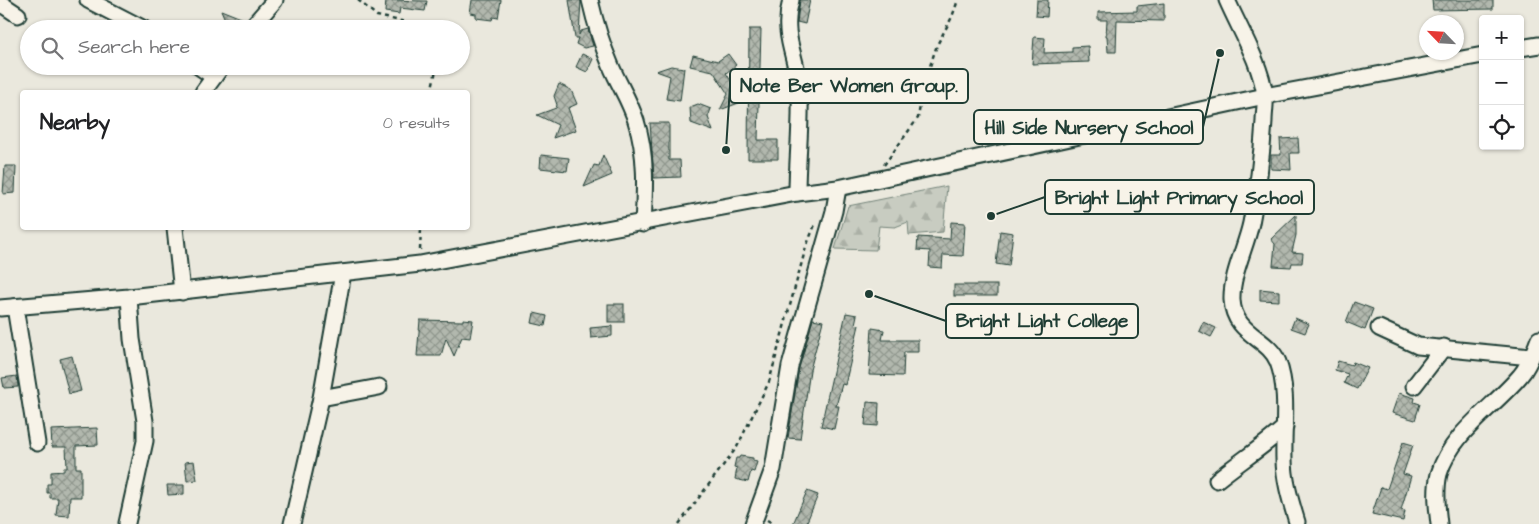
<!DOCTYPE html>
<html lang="en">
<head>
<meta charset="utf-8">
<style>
	body { margin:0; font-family:"Architects Daughter",sans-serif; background:#f2f2f2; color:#202124 }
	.controls { position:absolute; right:15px; top:15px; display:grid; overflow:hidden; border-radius:5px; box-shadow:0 1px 4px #0004 }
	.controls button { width:45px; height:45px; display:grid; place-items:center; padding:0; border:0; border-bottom:1px solid #e0e0e0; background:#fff; color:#202124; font:25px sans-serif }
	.compass { position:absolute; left:1419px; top:15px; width:45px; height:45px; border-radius:50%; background:#fff; box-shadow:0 1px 4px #0004; rotate:295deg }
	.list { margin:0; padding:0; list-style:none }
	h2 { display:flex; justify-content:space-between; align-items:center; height:65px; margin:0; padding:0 20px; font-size:21px }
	h2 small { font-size:16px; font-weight:400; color:#757577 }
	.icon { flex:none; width:28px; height:28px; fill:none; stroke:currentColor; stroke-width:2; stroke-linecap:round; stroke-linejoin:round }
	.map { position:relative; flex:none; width:1539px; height:524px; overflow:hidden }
	.search { position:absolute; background:#fff; box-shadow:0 1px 4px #0004; left:20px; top:20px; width:450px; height:55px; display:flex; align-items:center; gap:12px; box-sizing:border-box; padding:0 18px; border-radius:28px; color:#757577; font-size:19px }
	.panel { position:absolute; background:#fff; box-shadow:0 1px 4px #0004; left:20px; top:90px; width:450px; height:140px; border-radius:5px }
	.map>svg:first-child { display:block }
	.forest { fill:url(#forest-firs); stroke:#74847a }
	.building { fill:url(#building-cross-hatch); stroke:#1f3d34 }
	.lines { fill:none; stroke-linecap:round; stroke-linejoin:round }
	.minor-casing { stroke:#1f3d34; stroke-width:19 }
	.path { stroke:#1f3d34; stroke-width:2.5; stroke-dasharray:4 4; stroke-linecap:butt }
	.minor { stroke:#f7f3e8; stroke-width:15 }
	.leader { fill:none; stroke:#1f3d34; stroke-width:2 }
	.callout-dot { fill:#1f3d34; stroke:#f7f3e8; stroke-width:2 }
	.callout { fill:#f7f3e8; stroke:#1f3d34; stroke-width:2 }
	.callout-label { font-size:19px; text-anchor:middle; font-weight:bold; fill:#1f3d34 }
</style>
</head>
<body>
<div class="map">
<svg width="1539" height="524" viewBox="0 0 1539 524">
	<defs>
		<pattern id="forest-firs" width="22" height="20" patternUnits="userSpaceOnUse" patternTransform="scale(1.25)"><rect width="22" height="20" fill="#c8ccc1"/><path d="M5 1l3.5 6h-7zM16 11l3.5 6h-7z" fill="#abb0a6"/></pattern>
		<pattern id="building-cross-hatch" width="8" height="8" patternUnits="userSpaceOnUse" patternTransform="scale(1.25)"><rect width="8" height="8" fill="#b2b8ae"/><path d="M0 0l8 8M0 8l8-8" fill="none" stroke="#90978e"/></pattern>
	</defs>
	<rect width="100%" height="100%" fill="#eae8dd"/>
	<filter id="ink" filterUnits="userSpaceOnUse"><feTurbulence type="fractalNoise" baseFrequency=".02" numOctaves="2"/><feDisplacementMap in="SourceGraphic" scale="10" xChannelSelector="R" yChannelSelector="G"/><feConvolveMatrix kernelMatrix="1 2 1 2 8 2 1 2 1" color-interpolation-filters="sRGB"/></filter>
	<g filter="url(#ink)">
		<polygon class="forest" points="947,186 943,232 909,235 908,222 895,227 879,226 876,250 835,249 848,206"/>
		<g class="building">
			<polygon points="386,0 427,1 425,11 400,8 399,14 385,12"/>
			<polygon points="472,0 501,0 498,18 493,17 492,20 476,18 476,14 470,13"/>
			<polygon points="569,0 581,0 579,35 581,31 588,29 593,46 584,48 576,44 578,38 575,38"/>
			<polygon points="800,0 810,0 805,24 797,22"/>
			<polygon points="1037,0 1048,0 1047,17 1036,16"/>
			<polygon points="1432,0 1493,0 1493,9 1433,10"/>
			<polygon points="1164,3 1164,21 1117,20 1116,52 1108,52 1107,36 1106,36 1107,20 1098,20 1098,12 1137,11 1137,6"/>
			<polygon points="221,10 246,20 227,24"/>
			<polygon points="749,29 761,29 758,140 778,140 778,159 748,159"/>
			<polygon points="1034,37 1045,38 1044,53 1072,52 1072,47 1088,46 1089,62 1032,64"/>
			<polygon points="582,54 593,59 587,72 576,67"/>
			<polygon points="728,54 736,65 726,73 744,101 720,110 728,94 713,71 690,66 693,55 718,61"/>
			<polygon points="671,66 684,68 680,101 666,99 670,76 656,71"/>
			<polygon points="559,84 571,90 577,104 568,108 576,130 553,138 558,125 537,115 556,108 557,105 554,96"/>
			<polygon points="698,104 711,109 708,117 713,131 691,123 690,107"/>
			<polygon points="650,123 669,123 669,160 680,160 681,177 654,178"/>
			<polygon points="1298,138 1299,153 1290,153 1291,170 1271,169 1271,155 1281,155 1280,139"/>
			<polygon points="541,155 569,158 567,171 540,168"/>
			<polygon points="603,155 612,175 584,187 594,165 599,166"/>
			<polygon points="5,166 16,166 15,193 3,194"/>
			<polygon points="1296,215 1296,235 1292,252 1303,253 1302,263 1292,263 1291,267 1273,266 1275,244 1271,239"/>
			<polygon points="951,222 965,223 963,256 943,255 942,268 929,267 930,251 917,250 918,237 950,239"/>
			<polygon points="1000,231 1013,233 1009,266 996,264"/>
			<rect x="954" y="285" width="43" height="11"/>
			<polygon points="1260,289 1279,291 1279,301 1260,300"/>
			<polygon points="1354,302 1373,309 1365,330 1346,322"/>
			<rect x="608" y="304" width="16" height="18"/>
			<polygon points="534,313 547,316 545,326 532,323"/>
			<polygon points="846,313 857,315 855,324 859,325 845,385 842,384 836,406 839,406 834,429 821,426"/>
			<polygon points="1295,318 1309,324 1305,333 1291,328"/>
			<polygon points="463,319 473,320 470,338 462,337 454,356 446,338 441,356 417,356 420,320 463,321"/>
			<polygon points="813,319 823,321 810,370 800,439 788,438 799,368"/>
			<polygon points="1203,322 1216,328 1211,337 1199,331"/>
			<polygon points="612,326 612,336 591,338 590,328"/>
			<polygon points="872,328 884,330 882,340 918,340 918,352 904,352 903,376 869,375"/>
			<polygon points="72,356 81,391 69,394 60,359"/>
			<polygon points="1338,361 1352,365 1353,362 1368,368 1357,389 1344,383 1348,374 1335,370"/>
			<polygon points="17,376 18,387 4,388 2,378"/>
			<polygon points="1399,393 1415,398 1414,402 1420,404 1415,420 1392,413"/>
			<polygon points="867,402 879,403 878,426 865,425"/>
			<polygon points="97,428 98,445 76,446 76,468 81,468 81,497 70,497 69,516 56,515 58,498 50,498 50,493 47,493 47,484 51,484 51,472 64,471 64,468 67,468 66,447 52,447 51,430"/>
			<polygon points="1403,442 1413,445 1403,474 1411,476 1401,510 1405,511 1403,521 1372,514 1381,487 1387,489"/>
			<polygon points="740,456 753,458 753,461 757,462 754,472 751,471 748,482 735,479 737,468 734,467 736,458 739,458"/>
			<polygon points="194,461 197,480 187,481 185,462"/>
			<polygon points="167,485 184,485 184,494 168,495"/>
			<polygon points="807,491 818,495 806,524 793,524"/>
		</g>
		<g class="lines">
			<g class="minor-casing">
				<g id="minor">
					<polyline points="88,0 144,29"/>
					<path d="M590,0C595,22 602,45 611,66C619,85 630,101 636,121C647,155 645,189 643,224"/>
					<path d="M791,0C780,39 800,60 800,97C801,129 797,161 797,193"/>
					<path d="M1227,0C1240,30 1260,62 1265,95C1266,103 1264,113 1264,121C1262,155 1258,189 1251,223C1246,247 1231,275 1232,300C1234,335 1268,337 1278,362C1289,392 1283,428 1284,459C1284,480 1291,502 1297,522"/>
					<polyline points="0,3 18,15"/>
					<polyline points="250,29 275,0"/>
					<polyline points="1520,48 1539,45"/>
					<polyline points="198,66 214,77"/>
					<polyline points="203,92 222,66"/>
					<polyline points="175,228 182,292"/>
					<polyline points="15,307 37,443"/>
					<polyline points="0,308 129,297 420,264 797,193 838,188 1265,96 1483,55"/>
					<polyline points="1379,328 1418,346 1531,357"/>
					<polyline points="1414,386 1444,347"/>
					<polyline points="321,398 379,387"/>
					<path d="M1217,480C1239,462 1263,447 1285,427"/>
					<polyline points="127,523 145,441 145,421 132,339 129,297"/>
					<polyline points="292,524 321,398 343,273"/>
					<polyline points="753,524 773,469 790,366 834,211 838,188"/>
					<path d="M1439,524C1437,508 1435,490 1439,474C1451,433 1493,408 1520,376C1529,366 1534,351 1539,339"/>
				</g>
			</g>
			<g class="path">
				<polyline points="358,0 377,16 439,29"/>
				<polyline points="431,92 437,66"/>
				<polyline points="884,165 918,118 923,87 937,45 952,17 958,0"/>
				<polyline points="420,250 421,228"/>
				<polyline points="767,520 774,524"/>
				<polyline points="679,524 737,447 769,382 806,247 816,222"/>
			</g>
			<use href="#minor" class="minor"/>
		</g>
	</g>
	<path class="leader" d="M726 150L730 86M1220 53L1203 127M991 216L1045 197M869 294L946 321"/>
	<g class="callout-dot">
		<circle cx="726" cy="150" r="5"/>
		<circle cx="1220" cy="53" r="5"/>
		<circle cx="991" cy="216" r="5"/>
		<circle cx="869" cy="294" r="5"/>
	</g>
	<g class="callout">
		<rect x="730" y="69" width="238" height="34" rx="5"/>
		<rect x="974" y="110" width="229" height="34" rx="5"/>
		<rect x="1045" y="180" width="269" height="34" rx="5"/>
		<rect x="946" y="304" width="192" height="34" rx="5"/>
	</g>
	<g class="callout-label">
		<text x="849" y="92">Note Ber Women Group.</text>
		<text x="1089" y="134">Hill Side Nursery School</text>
		<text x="1179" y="204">Bright Light Primary School</text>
		<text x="1042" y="327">Bright Light College</text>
	</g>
</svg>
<div class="controls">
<button>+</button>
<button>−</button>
<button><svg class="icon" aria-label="locate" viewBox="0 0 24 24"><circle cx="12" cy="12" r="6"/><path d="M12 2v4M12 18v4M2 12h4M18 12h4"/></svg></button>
</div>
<svg class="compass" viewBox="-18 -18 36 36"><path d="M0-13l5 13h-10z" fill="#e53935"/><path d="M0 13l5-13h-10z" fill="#757577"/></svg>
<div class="search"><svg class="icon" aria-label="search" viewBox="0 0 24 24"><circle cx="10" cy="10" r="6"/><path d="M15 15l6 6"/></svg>Search here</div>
<section class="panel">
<h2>Nearby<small>0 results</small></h2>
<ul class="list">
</ul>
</section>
</div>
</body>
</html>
